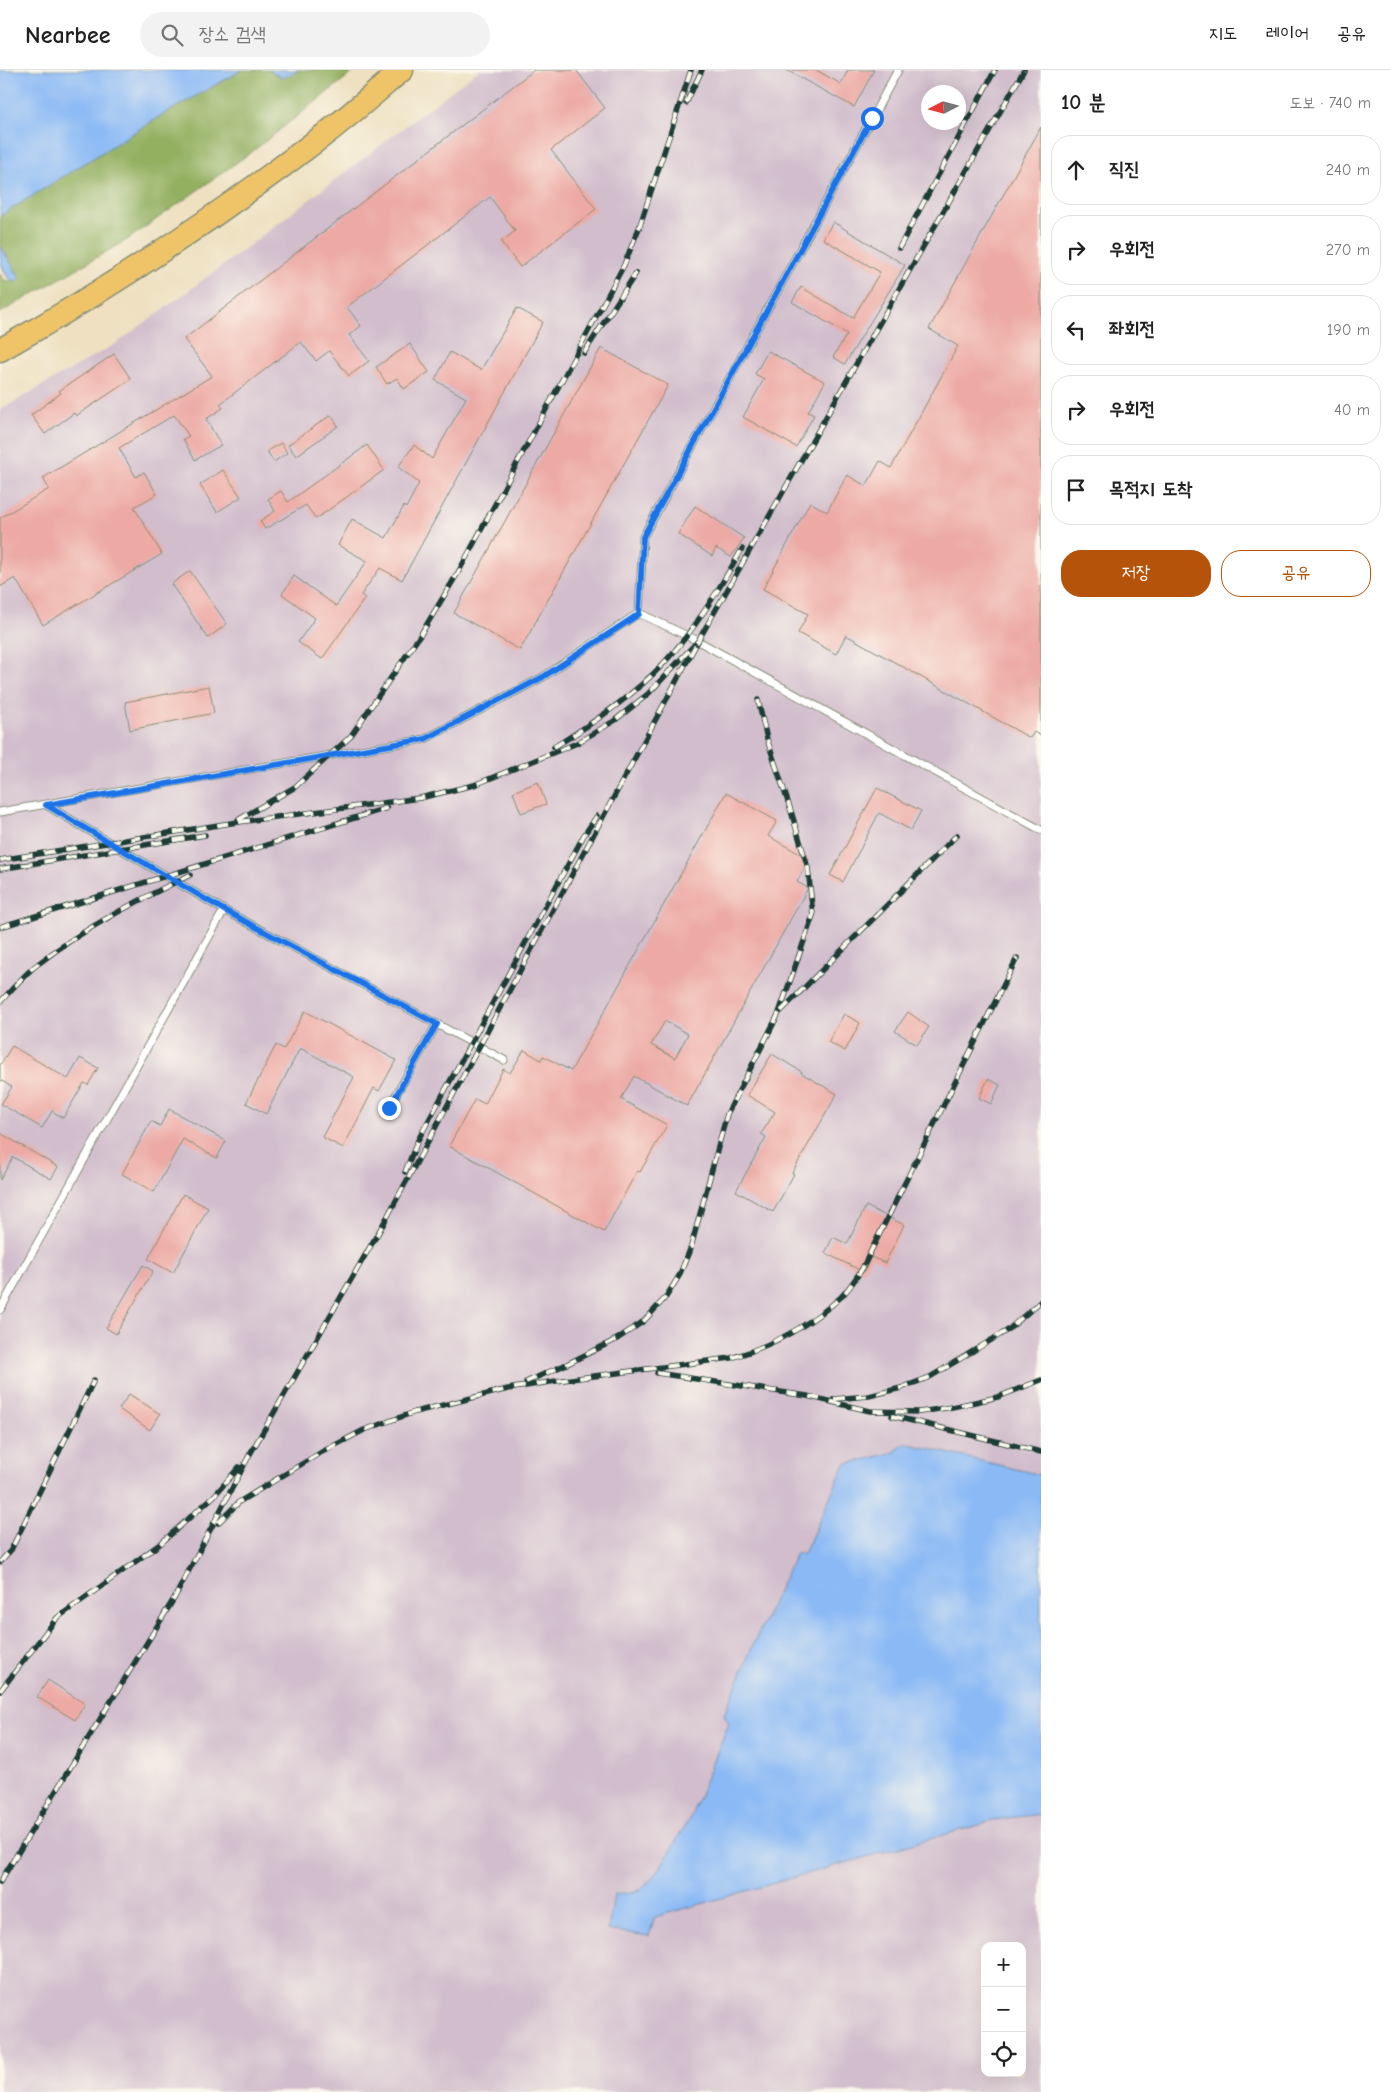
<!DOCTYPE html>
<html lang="ko">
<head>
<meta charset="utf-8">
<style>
	body { margin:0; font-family:"Comic Neue","Poor Story",sans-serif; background:#f2f2f2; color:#222 }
	.controls { position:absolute; right:15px; bottom:15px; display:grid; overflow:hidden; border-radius:10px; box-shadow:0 5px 20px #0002 }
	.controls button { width:45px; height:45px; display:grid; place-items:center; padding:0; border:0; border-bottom:1px solid #e0e0e0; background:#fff; color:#222; font:25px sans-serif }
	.compass { position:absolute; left:921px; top:15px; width:45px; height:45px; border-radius:50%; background:#fff; box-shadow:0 5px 20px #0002; rotate:264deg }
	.stop { position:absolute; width:15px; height:15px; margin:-11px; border:4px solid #1a73e8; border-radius:50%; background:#fff }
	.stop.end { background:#1a73e8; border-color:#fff; box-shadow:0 1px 5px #0008 }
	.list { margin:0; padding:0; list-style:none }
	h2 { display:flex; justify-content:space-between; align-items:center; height:65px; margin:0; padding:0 20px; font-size:21px }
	h2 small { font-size:16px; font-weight:400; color:#767676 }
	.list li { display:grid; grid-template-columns:32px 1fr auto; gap:15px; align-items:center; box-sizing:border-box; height:70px; margin:0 10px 10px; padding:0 10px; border:1px solid #e0e0e0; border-radius:20px }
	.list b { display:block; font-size:19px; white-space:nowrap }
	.list em { font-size:16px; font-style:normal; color:#767676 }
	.actions { display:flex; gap:10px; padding:15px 20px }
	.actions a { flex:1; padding:11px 0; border:1px solid #b45309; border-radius:20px; text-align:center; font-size:18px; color:#b45309 }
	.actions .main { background:#b45309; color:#fff }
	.icon { flex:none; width:28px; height:28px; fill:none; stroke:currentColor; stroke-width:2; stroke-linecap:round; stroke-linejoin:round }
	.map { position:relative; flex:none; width:1041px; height:2022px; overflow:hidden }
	header { display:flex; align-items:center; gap:30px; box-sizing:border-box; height:70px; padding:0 25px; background:#fff; border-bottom:1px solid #e0e0e0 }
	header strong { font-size:24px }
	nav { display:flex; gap:28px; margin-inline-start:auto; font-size:18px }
	.search { width:350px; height:45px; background:#f2f2f2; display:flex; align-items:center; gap:12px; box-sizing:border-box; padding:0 18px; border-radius:28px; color:#767676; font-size:19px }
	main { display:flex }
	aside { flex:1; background:#fff }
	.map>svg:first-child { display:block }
	.industrial { fill:#d1bdcc; fill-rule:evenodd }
	.forest { fill:#93b061; stroke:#59764a }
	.water { fill:#8ab9f5; stroke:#547b94 }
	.building { fill:#edaaa5; fill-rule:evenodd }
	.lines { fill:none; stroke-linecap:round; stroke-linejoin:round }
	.service-casing { stroke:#868e7a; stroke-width:9 }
	.trunk-casing { stroke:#868e7a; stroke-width:25 }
	.service { stroke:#fff; stroke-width:7 }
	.trunk { stroke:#efc469; stroke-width:22 }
	.rail-casing { stroke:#1f3d34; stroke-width:5.5 }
	.rail { stroke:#fbf7ec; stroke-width:4; stroke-dasharray:11; stroke-linecap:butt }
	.route { stroke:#1a73e8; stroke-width:6 }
</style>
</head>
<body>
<header>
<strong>Nearbee</strong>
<div class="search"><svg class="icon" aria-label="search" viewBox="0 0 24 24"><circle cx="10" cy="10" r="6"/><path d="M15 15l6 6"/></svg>장소 검색</div>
<nav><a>지도</a><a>레이어</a><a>공유</a></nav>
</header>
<main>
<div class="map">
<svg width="1041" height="2022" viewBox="0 0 1041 2022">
	<rect width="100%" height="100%" fill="#fbf7ec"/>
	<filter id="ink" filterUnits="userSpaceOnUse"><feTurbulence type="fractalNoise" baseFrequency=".02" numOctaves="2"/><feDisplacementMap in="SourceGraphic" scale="10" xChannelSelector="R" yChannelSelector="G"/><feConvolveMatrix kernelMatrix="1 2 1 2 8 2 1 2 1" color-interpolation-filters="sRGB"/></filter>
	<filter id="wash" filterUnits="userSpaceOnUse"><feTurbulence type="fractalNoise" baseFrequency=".0096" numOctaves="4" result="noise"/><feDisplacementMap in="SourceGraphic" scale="20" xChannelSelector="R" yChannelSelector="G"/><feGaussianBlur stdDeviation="1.12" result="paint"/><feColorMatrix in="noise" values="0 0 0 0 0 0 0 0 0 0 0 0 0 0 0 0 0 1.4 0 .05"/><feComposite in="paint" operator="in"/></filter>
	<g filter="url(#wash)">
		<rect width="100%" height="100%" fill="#eee0c0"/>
		<path class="industrial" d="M479,0H1041V2022H0V340L117,273L229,191ZM928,22H958V52H928ZM985,1876H1022V2003H985Z"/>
		<polygon class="forest" points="242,0 269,0 283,8 299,0 356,0 253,81 127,170 0,243 0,204 4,210 15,212 19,207 0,175 0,146 157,48"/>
		<g class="water">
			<polygon points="0,0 242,0 157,48 0,146"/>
			<polygon points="269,0 299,0 283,8"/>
			<path d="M0,175L19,207L18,211L15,212C1,206 0,188 0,175Z"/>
			<polygon points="905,1373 1041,1405 1041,1744 1000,1749 655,1847 649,1866 608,1860 614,1825 641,1820 657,1803 692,1744 729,1653 724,1645 752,1577 796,1483 804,1484 845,1394 893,1383"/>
		</g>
		<g id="blocks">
			<g class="building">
				<polygon points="534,0 576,0 605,38 551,80 596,139 520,197 501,172 515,161 490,127 347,237 361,256 349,265 369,291 349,306 329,281 316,291 301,272 220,334 223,338 206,349 221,375 195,390 183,369 189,366 174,345 119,378 136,407 144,402 157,424 134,437 162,484 43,555 15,508 0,517 0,448 49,419 43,408 212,306 184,269"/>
				<polygon points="786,0 816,0 841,14 848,0 874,0 854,37"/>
				<polygon points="1041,57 1041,666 1034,662 1030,668 846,565 836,584 798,563 808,544 763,519 810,432 827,442 847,405 866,416 880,391 891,398 958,276 929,259"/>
				<polygon points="833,152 905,195 845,294 833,287 847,264 792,232 801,217 853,248 880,202 823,169"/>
				<polygon points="517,238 543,252 402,510 380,498 361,525 365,528 322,589 298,572 315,548 282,524 294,506 336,536 367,491 338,475 352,449 386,468 404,436 406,438 419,413 398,397 414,375 432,389 466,328 435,310 450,282 481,300"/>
				<polygon points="410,274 429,302 404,319 397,308 387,314 376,297"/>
				<polygon points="601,278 668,315 520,580 454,543"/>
				<polygon points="768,281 825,312 808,342 814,345 796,377 743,347 764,309 755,304"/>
				<polygon points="114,284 131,309 76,346 74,343 45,364 31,345 61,323 59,321"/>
				<polygon points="331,345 338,356 296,386 288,375"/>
				<polygon points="281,373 287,383 274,392 267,381"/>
				<polygon points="367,375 384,400 316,449 306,435 265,459 260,451 275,441 268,429 281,421 288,432"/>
				<polygon points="223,400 241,427 217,442 200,415"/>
				<polygon points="695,436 744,468 731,487 716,478 712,486 678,464"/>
				<polygon points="190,501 227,554 208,568 171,514"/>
				<polygon points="209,616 214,643 130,660 125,632"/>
				<polygon points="538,712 546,734 521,743 513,722"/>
				<polygon points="877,718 921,741 911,760 879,743 843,812 830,805"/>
				<path d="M726,723L777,751L768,766L809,789L797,812L808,818L687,1036L634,1006L621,1029L667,1055L640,1102L637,1101L604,1162L449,1076L475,1029L485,1034L503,999L510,1003L524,980L541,990L543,986L571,1001ZM665,951L688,964L675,988L651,975Z"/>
				<polygon points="305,941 396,990 379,1021 374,1018 343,1078 322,1067 354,1007 300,978 266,1044 246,1033 276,975 284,979"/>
				<polygon points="908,942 929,957 917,975 895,961"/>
				<polygon points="844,944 860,953 845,981 828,972"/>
				<polygon points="12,976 68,1009 80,988 98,998 88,1015 84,1013 63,1048 52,1041 42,1058 1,1034 12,1017 0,1010 0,995"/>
				<polygon points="772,984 802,1002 801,1003 837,1024 792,1103 794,1104 773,1142 736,1121 766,1067 761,1064 775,1042 747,1025"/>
				<polygon points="988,1009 1000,1015 991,1034 979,1028"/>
				<polygon points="169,1039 226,1071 217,1088 183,1069 154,1122 122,1104 151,1051 160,1056"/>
				<polygon points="0,1063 58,1097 51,1109 13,1087 0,1110"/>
				<polygon points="183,1124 208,1138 173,1203 148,1189"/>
				<polygon points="866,1136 904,1155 885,1193 871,1187 864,1202 825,1183 833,1167 847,1174"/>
				<polygon points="143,1195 153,1201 116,1264 106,1258"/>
				<polygon points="129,1324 160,1344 150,1360 119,1339"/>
				<polygon points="48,1610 85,1634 75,1650 37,1627"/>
			</g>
		</g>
	</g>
	<g filter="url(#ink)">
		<use href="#blocks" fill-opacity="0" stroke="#868e7a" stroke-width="1"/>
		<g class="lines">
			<g class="service-casing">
				<g id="service">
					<polyline points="639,543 643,467 898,0"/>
					<polyline points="0,742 425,669 543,607 639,543 698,571 1041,760"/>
					<polyline points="224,840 504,990"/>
					<polyline points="389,1037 437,954"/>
					<polyline points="0,1240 224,840 46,735"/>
				</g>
			</g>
			<g class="trunk-casing">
				<path id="trunk" d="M0,280C111,218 219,145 320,68C348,47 375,23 402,0"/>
			</g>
			<use href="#service" class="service"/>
			<use href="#trunk" class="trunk"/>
			<g class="rail-casing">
				<g id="rail">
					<polyline points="686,33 702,0"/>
					<polyline points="899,178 995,0"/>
					<polyline points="584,283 636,203"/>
					<path d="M554,677C592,654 632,627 663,594C695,560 719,519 742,479"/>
					<polyline points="238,750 295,717 350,667 421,564 459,501 624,195 639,158 691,0"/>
					<polyline points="0,790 231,753 420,728 474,715 577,673 614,651 648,624 698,571 1024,0"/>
					<polyline points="0,799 205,765"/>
					<polyline points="0,857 387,738"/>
					<path d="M0,932C12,920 24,904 38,894C84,858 137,831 190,805"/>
					<polyline points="781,941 957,765"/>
					<polyline points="405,1102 418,1070 584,765 597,746"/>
					<polyline points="657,1303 807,1326 870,1341 920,1342 952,1337 998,1327 1041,1310"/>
					<polyline points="526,1312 569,1293 617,1269 644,1251 666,1227 679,1206 691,1177 727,1044 779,943 813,845 808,798 791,741 767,669 758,630"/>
					<polyline points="834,1329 869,1326 901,1318 930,1307 1008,1260 1041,1231"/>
					<polyline points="892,1346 1041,1382"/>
					<path d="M218,1453L239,1432L320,1383L364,1360L415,1342L508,1319L556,1311L731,1288C771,1276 810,1255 841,1227C849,1219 856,1208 862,1199L1017,888"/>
					<polyline points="0,1492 11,1480 94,1310"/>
					<polyline points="0,1621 57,1548 160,1474 214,1426 239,1397"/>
					<polyline points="0,1812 175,1527 250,1384 385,1151 698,571"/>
				</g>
			</g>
			<use href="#rail" class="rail"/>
		</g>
	</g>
	<g class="lines" filter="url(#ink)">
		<polyline class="route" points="389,1038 437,954 224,840 46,735 425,669 543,607 639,544 643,467 872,48"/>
	</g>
</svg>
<div class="controls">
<button>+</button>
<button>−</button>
<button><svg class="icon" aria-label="locate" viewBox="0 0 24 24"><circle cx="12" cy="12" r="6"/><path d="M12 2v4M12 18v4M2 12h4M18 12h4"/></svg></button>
</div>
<svg class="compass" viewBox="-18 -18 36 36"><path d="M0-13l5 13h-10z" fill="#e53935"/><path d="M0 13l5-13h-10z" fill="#767676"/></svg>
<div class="stop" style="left:872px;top:48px"></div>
<div class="stop end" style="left:389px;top:1038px"></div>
</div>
<aside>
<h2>10 분<small>도보 · 740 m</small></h2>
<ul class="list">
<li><svg class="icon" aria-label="ahead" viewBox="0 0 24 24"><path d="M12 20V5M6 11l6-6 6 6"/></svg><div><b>직진</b></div><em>240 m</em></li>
<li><svg class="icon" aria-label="right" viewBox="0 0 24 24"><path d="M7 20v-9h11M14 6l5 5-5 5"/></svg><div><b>우회전</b></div><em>270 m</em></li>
<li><svg class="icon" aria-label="left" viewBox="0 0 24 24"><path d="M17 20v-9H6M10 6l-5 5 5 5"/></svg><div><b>좌회전</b></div><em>190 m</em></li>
<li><svg class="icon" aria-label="right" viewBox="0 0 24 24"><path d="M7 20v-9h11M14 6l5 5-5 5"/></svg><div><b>우회전</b></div><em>40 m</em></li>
<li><svg class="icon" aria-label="arrive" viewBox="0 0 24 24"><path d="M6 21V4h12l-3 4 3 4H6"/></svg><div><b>목적지 도착</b></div></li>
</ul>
<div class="actions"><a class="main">저장</a><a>공유</a></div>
</aside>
</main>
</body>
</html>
